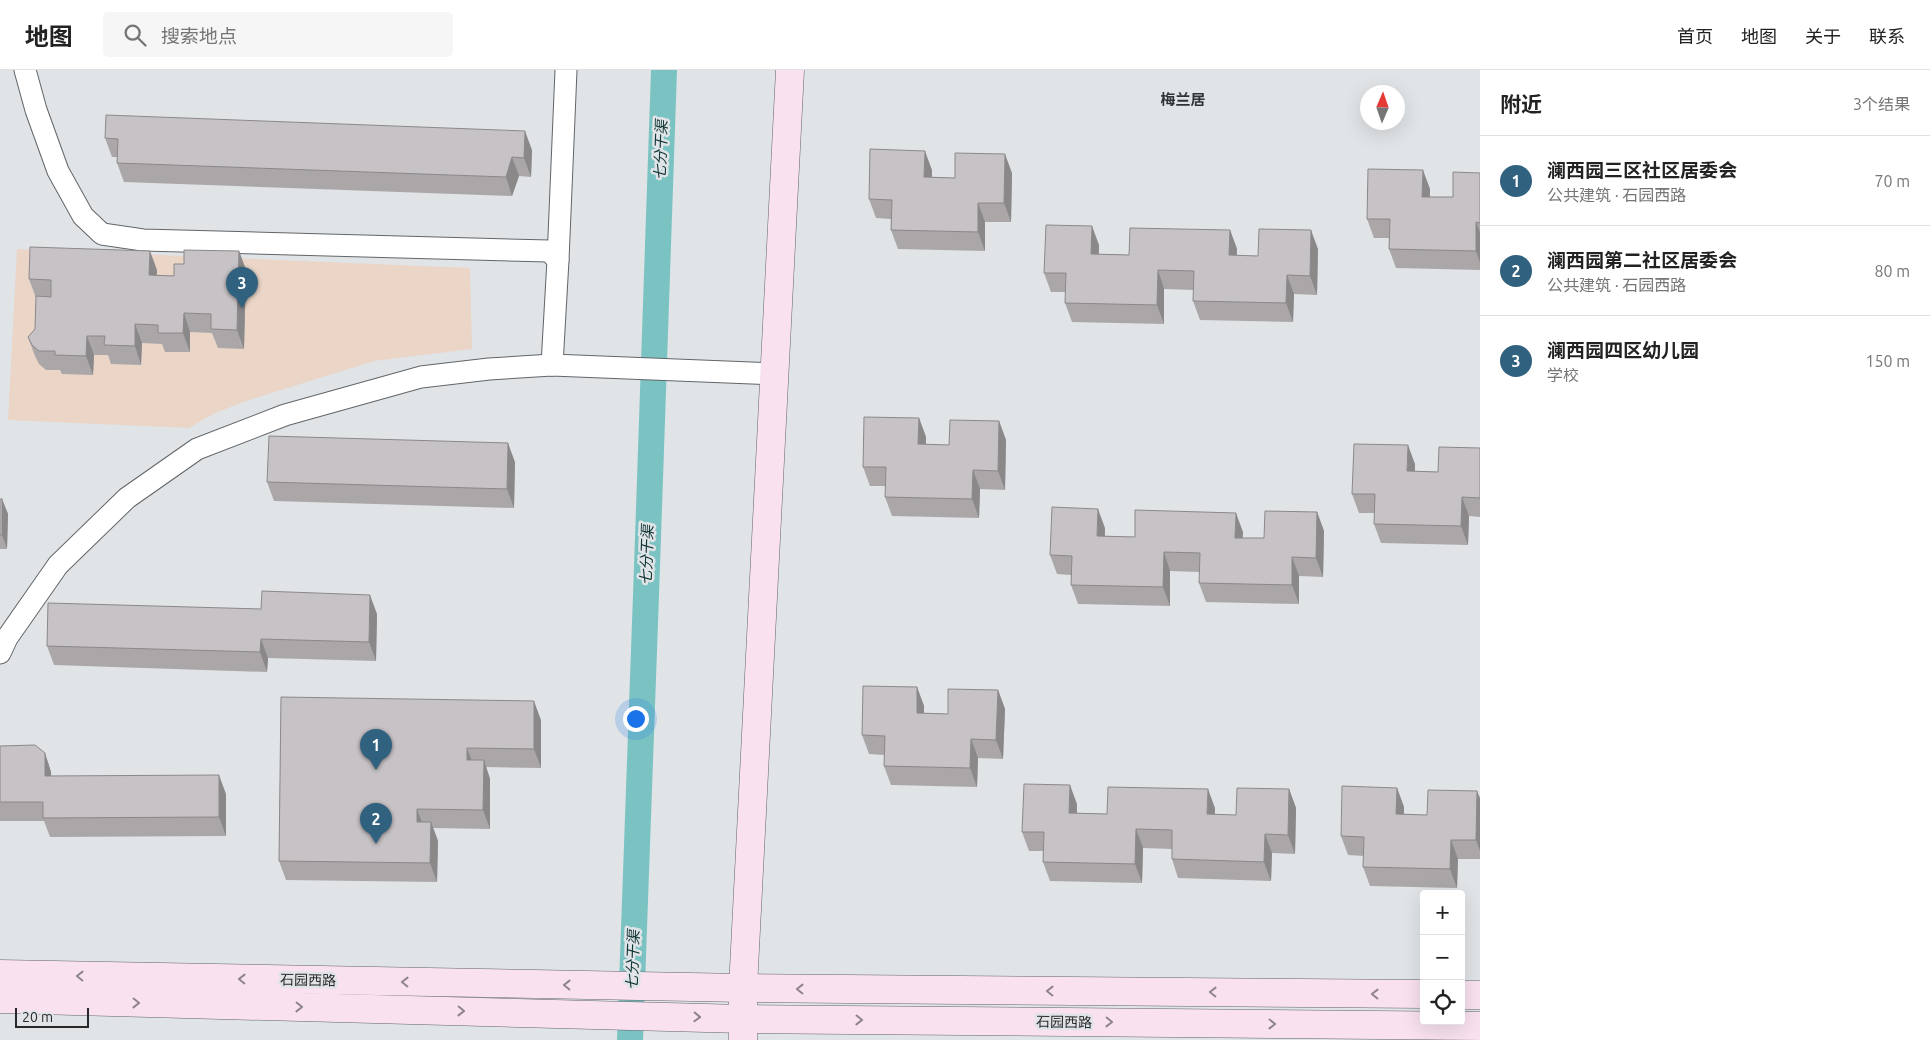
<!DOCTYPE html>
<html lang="zh">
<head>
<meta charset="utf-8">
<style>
	body { margin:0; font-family:Ubuntu,"Noto Sans SC",sans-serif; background:#f6f6f6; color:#222 }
	.controls { position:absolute; right:15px; bottom:15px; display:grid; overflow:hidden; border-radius:5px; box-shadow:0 5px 20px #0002 }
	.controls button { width:45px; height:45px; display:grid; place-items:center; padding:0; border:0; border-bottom:1px solid #e0e0e0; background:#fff; color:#222; font:25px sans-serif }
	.compass { position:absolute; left:1360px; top:15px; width:45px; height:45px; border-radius:50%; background:#fff; box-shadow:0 5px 20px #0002; rotate:2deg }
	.scale { position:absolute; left:15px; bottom:12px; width:74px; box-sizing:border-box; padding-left:5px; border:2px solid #272829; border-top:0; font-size:14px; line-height:18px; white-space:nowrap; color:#272829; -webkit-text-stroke:4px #e0e4e7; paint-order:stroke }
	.you { position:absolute; left:635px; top:648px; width:18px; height:18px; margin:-12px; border:4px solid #fff; border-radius:50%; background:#1a73e8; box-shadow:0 0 0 8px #1a73e833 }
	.badge { display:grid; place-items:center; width:32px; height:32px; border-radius:50%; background:#30617f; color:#fff; font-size:16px; font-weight:700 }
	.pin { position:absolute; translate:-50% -41px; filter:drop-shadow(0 1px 2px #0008) }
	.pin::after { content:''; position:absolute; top:26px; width:18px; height:15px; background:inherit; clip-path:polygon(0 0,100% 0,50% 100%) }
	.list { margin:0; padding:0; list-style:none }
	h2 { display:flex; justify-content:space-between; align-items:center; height:65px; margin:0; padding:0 20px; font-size:21px }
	h2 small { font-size:16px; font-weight:400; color:#767676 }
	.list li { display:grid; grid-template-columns:32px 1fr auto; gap:15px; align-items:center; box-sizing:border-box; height:90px; padding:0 20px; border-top:1px solid #e0e0e0 }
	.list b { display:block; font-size:19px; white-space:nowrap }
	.list p { margin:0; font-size:16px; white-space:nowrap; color:#767676 }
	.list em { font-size:16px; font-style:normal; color:#767676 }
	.icon { flex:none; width:28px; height:28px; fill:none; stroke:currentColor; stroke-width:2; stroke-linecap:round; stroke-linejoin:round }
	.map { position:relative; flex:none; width:1480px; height:970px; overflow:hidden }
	header { display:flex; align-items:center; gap:30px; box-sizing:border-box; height:70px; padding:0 25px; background:#fff; border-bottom:1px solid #e0e0e0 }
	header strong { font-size:24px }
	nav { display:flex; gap:28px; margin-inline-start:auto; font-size:18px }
	.search { width:350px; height:45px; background:#f6f6f6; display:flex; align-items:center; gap:12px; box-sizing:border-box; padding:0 18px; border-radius:5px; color:#767676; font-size:19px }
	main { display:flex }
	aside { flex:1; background:#fff }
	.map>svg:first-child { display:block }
	.education { fill:#ead5c7 }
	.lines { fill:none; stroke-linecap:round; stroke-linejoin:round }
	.canal { stroke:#7bc3c3; stroke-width:26 }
	.street-casing { stroke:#626568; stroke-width:23 }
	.secondary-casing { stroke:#626568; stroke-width:29 }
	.street { stroke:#fff; stroke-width:21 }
	.secondary { stroke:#f9e1ef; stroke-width:28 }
	.wall { fill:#aba7a9 }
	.shaded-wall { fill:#8b888a }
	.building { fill:#c7c2c5; stroke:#8b888a }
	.oneway { stroke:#90848c }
	.labels { text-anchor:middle; stroke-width:5; stroke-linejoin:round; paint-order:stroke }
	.street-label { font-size:14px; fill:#272829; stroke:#e0e4e7 }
	.neighbourhood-label { font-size:15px; font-weight:bold; fill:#303336; stroke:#e0e4e7 }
	.water-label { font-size:15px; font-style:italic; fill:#103535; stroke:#e0e4e7 }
</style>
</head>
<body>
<header>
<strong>地图</strong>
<div class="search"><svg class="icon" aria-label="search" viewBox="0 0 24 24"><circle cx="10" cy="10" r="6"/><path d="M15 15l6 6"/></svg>搜索地点</div>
<nav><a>首页</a><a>地图</a><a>关于</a><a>联系</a></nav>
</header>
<main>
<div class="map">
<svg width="1480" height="970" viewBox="0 0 1480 970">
	<rect width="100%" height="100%" fill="#e0e4e7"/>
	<polygon class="education" points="17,179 470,198 472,279 374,291 246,331 213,344 189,358 8,350"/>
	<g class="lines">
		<path class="canal" d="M630,970C644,647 651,323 664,0"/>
		<g class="street-casing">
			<g id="street">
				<polyline points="25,0 36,40 58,101 83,146 102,164 143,170 549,181 558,190 552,295"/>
				<polyline points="558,190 566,0"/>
				<polyline points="0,583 7,568 58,495 127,428 197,379 285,345 421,307 489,299 552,295 775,304"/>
			</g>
		</g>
		<g class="secondary-casing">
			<g id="secondary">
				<polyline points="0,904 743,918 1424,924"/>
				<polyline points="1461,925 1480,925"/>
				<polyline points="0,929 743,949 1480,956"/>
				<polyline points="743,970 743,918 790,0"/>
			</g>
		</g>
		<use href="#street" class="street"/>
		<use href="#secondary" class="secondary"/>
	</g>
	<g class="wall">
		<polygon points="105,68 532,80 531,107 519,106 512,126 124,112 117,93 117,87 112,87"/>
		<polygon points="932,100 932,107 955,108 1012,103 1011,152 985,152 985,181 898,179 891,160 891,149 876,148 869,129"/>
		<polygon points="1480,103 1480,200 1396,198 1389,179 1389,168 1374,168 1367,149 1430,119 1430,127 1453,127"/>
		<polygon points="1230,160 1237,179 1236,186 1258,186 1318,179 1317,225 1294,224 1293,252 1200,250 1193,231 1194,220 1164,219 1164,254 1072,252 1065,233 1066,222 1051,222 1044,203 1099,175 1099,184 1129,185"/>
		<polygon points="239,181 246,200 244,279 218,278 212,263 190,262 190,282 165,282 162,274 142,273 141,295 111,294 108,285 94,285 93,305 62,304 60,300 46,300 39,294 35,286 28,267 35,259 36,228 29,209 157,200 156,205 174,206 184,194"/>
		<polygon points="919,348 926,367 926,374 949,375 999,351 1006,370 1005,420 980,419 979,448 892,446 885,427 886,416 870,416 863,397"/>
		<polygon points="1480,378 1480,447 1469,446 1468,475 1381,473 1374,454 1375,443 1359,443 1352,424 1415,394 1415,401 1438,402"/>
		<polygon points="515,392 514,438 274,431 267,412"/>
		<polygon points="0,429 2,429 8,444 7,479 0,479"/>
		<polygon points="1317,442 1324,461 1323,507 1299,506 1299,534 1206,532 1199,513 1200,502 1170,501 1170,536 1078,534 1071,515 1071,505 1057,504 1050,485 1105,458 1105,466 1135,467 1243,462 1242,468 1264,468"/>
		<polygon points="377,544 376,591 268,588 267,602 54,595 47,576"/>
		<polygon points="917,617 924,636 924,643 948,644 998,620 1005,639 1003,689 978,688 977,717 891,715 884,696 884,685 869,684 862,665"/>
		<polygon points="281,627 541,650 541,698 486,697 490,709 490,759 433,758 438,771 437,812 286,810 279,791"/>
		<polygon points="0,676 45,683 51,702 51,706 226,724 226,766 50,767 44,751 0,751"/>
		<polygon points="1397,718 1404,737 1404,744 1427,745 1480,728 1480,789 1458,789 1457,818 1370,816 1363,797 1364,786 1348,785 1341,766"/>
		<polygon points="1289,719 1296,738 1295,784 1272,783 1271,811 1178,808 1172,789 1172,779 1143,778 1142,813 1050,811 1043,792 1044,781 1029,781 1022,762 1077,734 1077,743 1107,744 1215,738 1215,745 1236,745"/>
	</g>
	<g class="shaded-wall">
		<polygon points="525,61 532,80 531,107 524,88"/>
		<polygon points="925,81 932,100 931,126 924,107"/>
		<polygon points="1005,84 1012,103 1011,152 1004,133"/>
		<polygon points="512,87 519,106 512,126 506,107"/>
		<polygon points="1423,100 1430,119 1429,146 1422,127"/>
		<polygon points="978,133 985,152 985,181 978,162"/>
		<polygon points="1476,152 1480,162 1480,193 1476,181"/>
		<polygon points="1092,156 1099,175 1098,203 1091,184"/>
		<polygon points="1230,160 1237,179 1236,205 1229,185"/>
		<polygon points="1311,160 1318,179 1317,225 1310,206"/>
		<polygon points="150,181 157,200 156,224 149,205"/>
		<polygon points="239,181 246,200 244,279 237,260"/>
		<polygon points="1158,200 1164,219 1164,254 1157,235"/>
		<polygon points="1287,205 1294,224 1293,252 1286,233"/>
		<polygon points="184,243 190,262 190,282 183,263"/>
		<polygon points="135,254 142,273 141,295 135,276"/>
		<polygon points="87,266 94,285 93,305 86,286"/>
		<polygon points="919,348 926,367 925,393 918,374"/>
		<polygon points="999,351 1006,370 1005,420 998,401"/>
		<polygon points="508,373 515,392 514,438 507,419"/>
		<polygon points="1408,375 1415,394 1414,420 1407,401"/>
		<polygon points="973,400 980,419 979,448 972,429"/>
		<polygon points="1462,427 1469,446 1468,475 1461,456"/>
		<polygon points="2,429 8,444 7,479 2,465"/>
		<polygon points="1098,439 1105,458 1104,485 1097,466"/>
		<polygon points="1317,442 1324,461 1323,507 1316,488"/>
		<polygon points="1236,443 1243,462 1242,487 1235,468"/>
		<polygon points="1164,482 1170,501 1170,536 1163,517"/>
		<polygon points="1292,487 1299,506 1299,534 1292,515"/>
		<polygon points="370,525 377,544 376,591 369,572"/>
		<polygon points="261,569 268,588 267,602 260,582"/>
		<polygon points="917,617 924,636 924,662 917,643"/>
		<polygon points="998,620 1005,639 1003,689 996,670"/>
		<polygon points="534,631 541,650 541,698 534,679"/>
		<polygon points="971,669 978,688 977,717 970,698"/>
		<polygon points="467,678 474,697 467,690"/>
		<polygon points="45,683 51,702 52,725 45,706"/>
		<polygon points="484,690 490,709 490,759 483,740"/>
		<polygon points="219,705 226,724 226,766 219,747"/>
		<polygon points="1070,715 1077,734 1076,762 1069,743"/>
		<polygon points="1397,718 1404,737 1403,763 1396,744"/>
		<polygon points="1208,719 1215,738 1214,763 1207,744"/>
		<polygon points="1289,719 1296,738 1295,784 1288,765"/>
		<polygon points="1477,721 1480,728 1480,781 1476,770"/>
		<polygon points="417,739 424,758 417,752"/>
		<polygon points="431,752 438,771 437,812 430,793"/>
		<polygon points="1136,759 1143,778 1142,813 1135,794"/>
		<polygon points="1265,764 1272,783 1271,811 1264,792"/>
		<polygon points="1451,770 1458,789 1457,818 1450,799"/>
	</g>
	<g class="building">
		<polygon points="106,45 525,61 524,88 512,87 506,107 117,93 118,69 105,68"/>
		<polygon points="870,79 925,81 924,107 955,108 955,83 1005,84 1004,133 978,133 978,162 891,160 892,130 869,129"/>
		<polygon points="1368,99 1423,100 1422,127 1453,127 1453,102 1480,103 1480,153 1476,152 1476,181 1389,179 1390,149 1367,149"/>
		<polygon points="1046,155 1092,156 1091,184 1129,185 1130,158 1230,160 1229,185 1258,186 1259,159 1311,160 1310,206 1287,205 1286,233 1193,231 1194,201 1158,200 1157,235 1065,233 1066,203 1044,203"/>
		<polygon points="30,177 150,181 149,205 174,206 174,194 184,194 184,180 239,181 237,260 211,259 211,244 184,243 183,263 158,263 158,255 135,254 135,276 104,275 105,266 87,266 86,286 55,285 55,281 39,281 32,275 28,267 35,259 36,226 51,227 51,210 29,209"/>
		<polygon points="864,347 919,348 918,374 949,375 950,350 999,351 998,401 973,400 972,429 885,427 886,397 863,397"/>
		<polygon points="269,366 508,373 507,419 267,412"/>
		<polygon points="1354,374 1408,375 1407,401 1438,402 1439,377 1480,378 1480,428 1462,427 1461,456 1374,454 1375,424 1352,424"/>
		<rect x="0" y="429" width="2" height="36"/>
		<polygon points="1052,437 1098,439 1097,466 1135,467 1135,440 1236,443 1235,468 1264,468 1265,441 1317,442 1316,488 1292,487 1292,515 1199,513 1200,483 1164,482 1163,517 1071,515 1072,486 1050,485"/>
		<polygon points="262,521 370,525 369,572 261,569 260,582 47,576 48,533 261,539"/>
		<polygon points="863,616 917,617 917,643 948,644 948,619 998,620 996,670 971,669 970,698 884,696 885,666 862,665"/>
		<polygon points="281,627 534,631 534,679 467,678 467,690 484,690 483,740 417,739 417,752 431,752 430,793 279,791"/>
		<polygon points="35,675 45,683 45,706 219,705 219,747 43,748 43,732 0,732 0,676"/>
		<polygon points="1024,714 1070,715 1069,743 1107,744 1108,717 1208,719 1207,744 1236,745 1237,718 1289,719 1288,765 1265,764 1264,792 1172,789 1172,760 1136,759 1135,794 1043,792 1044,762 1022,762"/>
		<polygon points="1342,716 1397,718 1396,744 1427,745 1428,720 1477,721 1476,770 1451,770 1450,799 1363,797 1364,767 1341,766"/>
	</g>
	<defs><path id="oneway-chevron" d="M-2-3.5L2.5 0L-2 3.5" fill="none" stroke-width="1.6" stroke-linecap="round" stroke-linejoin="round" transform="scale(1.25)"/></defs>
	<g class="oneway">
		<use href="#oneway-chevron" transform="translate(80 906) rotate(-179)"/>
		<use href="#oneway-chevron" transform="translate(242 909) rotate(-179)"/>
		<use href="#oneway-chevron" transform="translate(405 912) rotate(-179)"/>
		<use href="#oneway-chevron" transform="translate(567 915) rotate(-179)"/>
		<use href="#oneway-chevron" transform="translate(800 919) rotate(-179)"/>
		<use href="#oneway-chevron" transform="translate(1050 921) rotate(-179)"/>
		<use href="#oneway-chevron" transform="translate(1213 922) rotate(-179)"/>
		<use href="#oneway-chevron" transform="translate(1375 924) rotate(-179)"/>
		<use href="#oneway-chevron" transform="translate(136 933) rotate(1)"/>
		<use href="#oneway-chevron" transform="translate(299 937) rotate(1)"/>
		<use href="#oneway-chevron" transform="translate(461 941) rotate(1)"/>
		<use href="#oneway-chevron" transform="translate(697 947) rotate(2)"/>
		<use href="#oneway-chevron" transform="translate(859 950) rotate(1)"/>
		<use href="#oneway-chevron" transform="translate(1109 952) rotate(1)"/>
		<use href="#oneway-chevron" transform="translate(1272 954) rotate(1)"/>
	</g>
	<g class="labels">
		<g class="street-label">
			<text transform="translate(308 910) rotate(1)" y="5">石园西路</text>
			<text transform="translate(1064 952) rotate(1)" y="5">石园西路</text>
		</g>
		<g class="neighbourhood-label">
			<text x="1183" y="35">梅兰居</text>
		</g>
		<g class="water-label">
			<text transform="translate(661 80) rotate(-88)" y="5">七分干渠</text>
			<text transform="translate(647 485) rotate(-88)" y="5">七分干渠</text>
			<text transform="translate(633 890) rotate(-88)" y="5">七分干渠</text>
		</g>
	</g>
</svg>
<div class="controls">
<button>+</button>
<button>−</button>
<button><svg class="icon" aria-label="locate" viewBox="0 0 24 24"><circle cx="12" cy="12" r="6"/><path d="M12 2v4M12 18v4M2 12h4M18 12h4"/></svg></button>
</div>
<svg class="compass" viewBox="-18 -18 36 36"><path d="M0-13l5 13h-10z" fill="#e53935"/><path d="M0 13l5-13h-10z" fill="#767676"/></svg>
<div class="scale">20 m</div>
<div class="you"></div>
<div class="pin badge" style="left:376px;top:700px">1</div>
<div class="pin badge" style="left:376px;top:774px">2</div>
<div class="pin badge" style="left:242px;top:238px">3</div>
</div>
<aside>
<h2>附近<small>3个结果</small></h2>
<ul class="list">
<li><span class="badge">1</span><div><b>澜西园三区社区居委会</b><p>公共建筑 · 石园西路</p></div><em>70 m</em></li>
<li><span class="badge">2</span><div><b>澜西园第二社区居委会</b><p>公共建筑 · 石园西路</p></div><em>80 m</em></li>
<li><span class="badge">3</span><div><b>澜西园四区幼儿园</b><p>学校</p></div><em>150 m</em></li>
</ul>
</aside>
</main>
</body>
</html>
